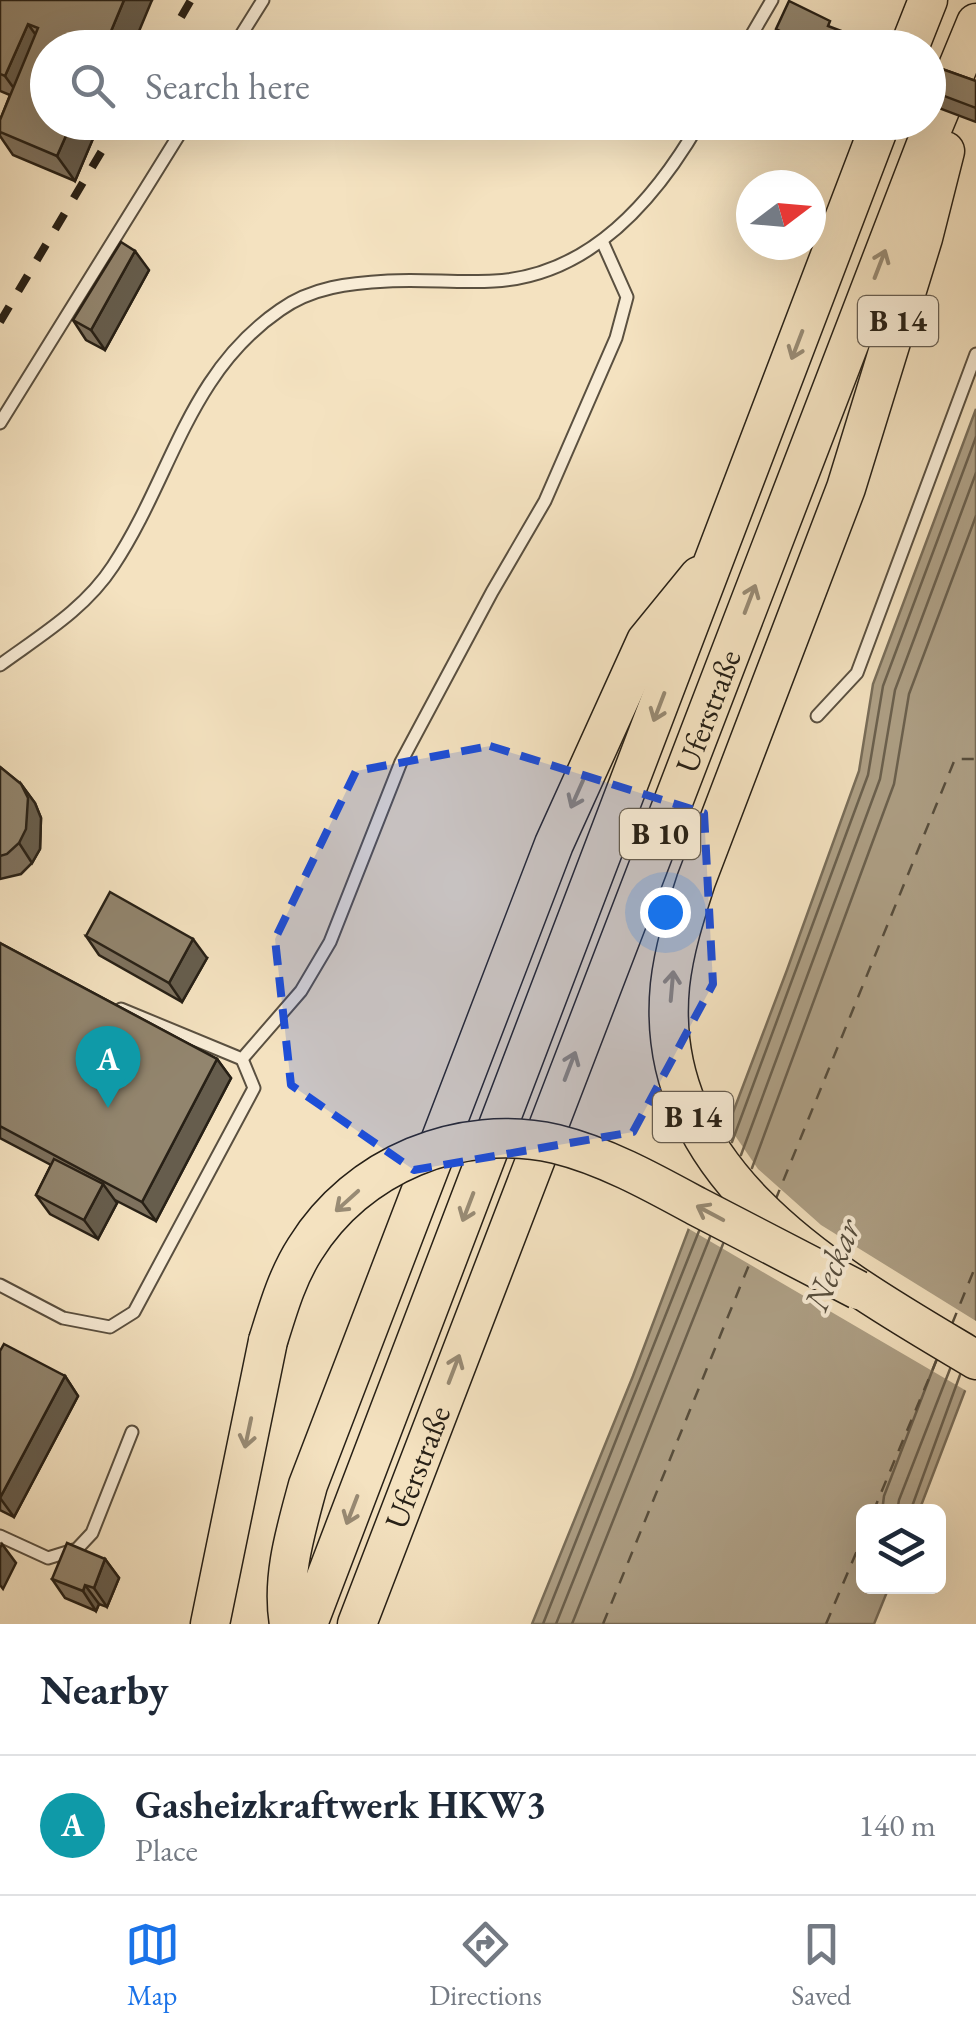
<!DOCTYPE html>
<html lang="en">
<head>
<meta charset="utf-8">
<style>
	body { margin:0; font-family:"EB Garamond",serif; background:#f2f2f3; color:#1f2937 }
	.controls { position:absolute; right:30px; bottom:30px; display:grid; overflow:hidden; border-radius:15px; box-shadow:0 10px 40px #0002 }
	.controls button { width:90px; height:90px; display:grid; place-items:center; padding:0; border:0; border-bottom:2px solid #e0e1e3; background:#fff; color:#1f2937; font:50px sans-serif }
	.compass { position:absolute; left:736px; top:170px; width:90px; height:90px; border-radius:50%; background:#fff; box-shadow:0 10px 40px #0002; rotate:74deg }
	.you { position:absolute; left:665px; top:912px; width:35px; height:35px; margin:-25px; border:8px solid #fff; border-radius:50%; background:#1a73e8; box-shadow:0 0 0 15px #1a73e833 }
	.badge { display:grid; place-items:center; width:65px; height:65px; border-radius:50%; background:#1a73e8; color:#fff; font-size:32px; font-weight:700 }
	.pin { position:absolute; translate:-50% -82px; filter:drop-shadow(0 2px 5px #0008) }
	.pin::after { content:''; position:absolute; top:52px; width:35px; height:30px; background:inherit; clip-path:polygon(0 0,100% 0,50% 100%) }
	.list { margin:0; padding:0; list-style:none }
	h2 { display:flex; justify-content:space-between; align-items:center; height:130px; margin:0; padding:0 40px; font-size:42px }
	h2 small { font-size:32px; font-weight:400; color:#747a83 }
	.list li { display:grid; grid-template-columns:65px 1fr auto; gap:30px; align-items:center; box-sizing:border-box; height:140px; padding:0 40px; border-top:2px solid #e0e1e3 }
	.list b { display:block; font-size:38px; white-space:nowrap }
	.list p { margin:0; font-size:32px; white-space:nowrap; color:#747a83 }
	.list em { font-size:32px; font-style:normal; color:#747a83 }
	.icon { flex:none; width:55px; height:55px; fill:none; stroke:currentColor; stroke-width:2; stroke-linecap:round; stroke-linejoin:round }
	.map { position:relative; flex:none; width:976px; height:1624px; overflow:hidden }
	.search { position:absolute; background:#fff; box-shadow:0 10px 40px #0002; left:30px; right:30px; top:30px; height:110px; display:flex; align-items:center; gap:25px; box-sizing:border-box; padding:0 35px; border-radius:55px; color:#747a83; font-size:38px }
	.sheet { height:270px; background:#fff }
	nav { display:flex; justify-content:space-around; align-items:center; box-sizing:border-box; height:140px; border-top:2px solid #e0e1e3; background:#fff; font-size:28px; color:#747a83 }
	nav a { display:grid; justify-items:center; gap:5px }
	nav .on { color:#1a73e8 }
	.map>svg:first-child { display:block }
	.water { fill:#aea086; stroke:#786d59; stroke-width:2.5 }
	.pier { fill:#f4e2c0 }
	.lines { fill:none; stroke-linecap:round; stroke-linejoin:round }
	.shore { stroke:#6a604e; stroke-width:2.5 }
	.ferry { stroke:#564d3d; stroke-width:2.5; stroke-dasharray:12 10; stroke-linecap:butt }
	.service-casing { stroke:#5a5040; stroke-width:15 }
	.trunk-casing { stroke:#272016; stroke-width:41 }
	.service { stroke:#f8ecd6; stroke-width:11 }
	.trunk { stroke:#f4e2c0; stroke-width:38 }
	.rail { stroke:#272016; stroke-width:8; stroke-dasharray:18 18; stroke-linecap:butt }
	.trunk-bridge-casing { stroke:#272016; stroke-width:41; stroke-linecap:butt }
	.trunk-bridge { stroke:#f4e2c0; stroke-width:38 }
	.wall { fill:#7e725f; stroke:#272016; stroke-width:2.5 }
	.shaded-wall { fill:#665d4d; stroke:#272016; stroke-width:2.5 }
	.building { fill:#92856e; stroke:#272016; stroke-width:2.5 }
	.oneway { stroke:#988b74 }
	.marked { fill:#1d4ed8; fill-opacity:0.2; stroke:#1d4ed8; stroke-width:8; stroke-dasharray:20 12; stroke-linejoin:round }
	.labels { text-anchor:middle; stroke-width:8; stroke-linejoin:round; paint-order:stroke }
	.shield { fill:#f8ecd6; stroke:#665d50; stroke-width:2.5 }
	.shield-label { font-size:30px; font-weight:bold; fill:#272016 }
	.street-label { font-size:32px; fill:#272016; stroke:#f8ecd6 }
	.water-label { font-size:35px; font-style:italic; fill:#564d3d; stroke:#f8ecd6 }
</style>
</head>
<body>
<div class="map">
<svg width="976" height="1624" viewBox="0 0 976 1624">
	<rect width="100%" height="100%" fill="#f4e2c0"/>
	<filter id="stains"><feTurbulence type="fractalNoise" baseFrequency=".002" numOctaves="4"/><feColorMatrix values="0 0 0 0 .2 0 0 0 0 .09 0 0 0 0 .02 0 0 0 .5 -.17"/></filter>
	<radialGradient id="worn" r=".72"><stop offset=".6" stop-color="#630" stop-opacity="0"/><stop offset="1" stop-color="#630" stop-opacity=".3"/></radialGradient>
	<polygon class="water" points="976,409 976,1362 919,1511 864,1512 864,1586 889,1587 874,1624 532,1624 633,1376 787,970 859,771 873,684"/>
	<polygon class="pier" points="725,1121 758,1169 821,1225 976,1321 976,1377 970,1393 684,1226"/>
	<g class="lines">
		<g class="shore">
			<polyline points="732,1142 868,775 883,686 976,437"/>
			<polyline points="741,1155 880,779 895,690 976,473"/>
			<polyline points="752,1168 894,784 909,694 976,516"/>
			<polyline points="882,1512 884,1496 936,1361"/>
			<polyline points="897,1512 899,1500 950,1369"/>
			<polyline points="910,1512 960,1375"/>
			<polyline points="543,1624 699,1231"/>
			<polyline points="556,1624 710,1237"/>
			<polyline points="572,1624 723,1244"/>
		</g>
		<g class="ferry">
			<polyline points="775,1201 955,759 976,759"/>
			<polyline points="952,1324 976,1265"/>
			<polyline points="873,1512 937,1359"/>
			<polyline points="603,1624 753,1255"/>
			<polyline points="826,1624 864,1534"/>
		</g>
		<g class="service-casing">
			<g id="service">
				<polyline points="233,48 263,0"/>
				<polyline points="744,48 772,0"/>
				<polyline points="0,423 187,122"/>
				<path d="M0,665C41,635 85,609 113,566C172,477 187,374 280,310C312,287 350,283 388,281C423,279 459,283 494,281C590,276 655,200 700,122"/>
				<polyline points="817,716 857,673 976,354"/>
				<polyline points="121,1009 242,1059 301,991 330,942 401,762 492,592 545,501 616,338 627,297 602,241"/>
				<polyline points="0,1285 63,1318 110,1327 134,1312 254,1088 242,1059"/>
				<polyline points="0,1536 48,1558 77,1549 92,1533 132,1432"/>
			</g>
		</g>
		<g class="trunk-casing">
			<g id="trunk">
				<polyline points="909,48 928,0"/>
				<path d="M945,151L923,238L846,488L696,881C685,915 674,949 670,985C651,1176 837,1277 976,1360"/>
				<polyline points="210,1624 268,1341"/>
				<path d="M289,1624C281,1577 296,1530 308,1485L554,844L646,641L699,576"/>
				<polyline points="308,1624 881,122"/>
				<path id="s1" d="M357,1624L928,139L976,23"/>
			</g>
		</g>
		<use href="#service" class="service"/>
		<use href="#trunk" class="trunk"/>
		<g class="rail">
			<polyline points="163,48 191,0"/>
			<polyline points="0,322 119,122"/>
		</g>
		<g class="trunk-bridge-casing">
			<path id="trunk-bridge" d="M268,1341C278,1309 287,1277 305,1249C357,1165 460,1122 556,1144C605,1156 652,1182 696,1206C750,1234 804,1262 858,1290"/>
		</g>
		<use href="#trunk-bridge" class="trunk-bridge"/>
	</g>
	<g class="wall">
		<polygon points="0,0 152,0 48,122 100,122 75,181 13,155 0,136 0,120 10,95 0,91"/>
		<polygon points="928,64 976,81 976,122 928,104"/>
		<polygon points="149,270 105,350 86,340 73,320"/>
		<polygon points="0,767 21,784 35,803 41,818 40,849 32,863 21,874 0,879"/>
		<polygon points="86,936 207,958 182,1002 99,955"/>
		<polygon points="0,943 217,1059 231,1078 156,1221 113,1199 117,1203 98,1239 50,1214 36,1195 51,1165 0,1138"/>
		<polygon points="0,1351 65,1376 78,1396 14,1517 0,1510"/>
		<polygon points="105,1559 119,1578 107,1607 99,1604 96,1611 65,1598 52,1579"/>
	</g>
	<g class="shaded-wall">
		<polygon points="124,0 152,0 132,48 104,48"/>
		<polygon points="28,24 45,48 23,101 5,76"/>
		<polygon points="72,122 100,122 75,181 57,156"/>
		<polygon points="135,251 149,270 105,350 91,330"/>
		<polygon points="21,784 35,803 41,818 40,849 32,863 19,843"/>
		<polygon points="193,939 207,958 182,1002 169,983"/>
		<polygon points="217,1059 231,1078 156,1221 142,1202"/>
		<polygon points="103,1184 117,1203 98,1239 84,1220"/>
		<polygon points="65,1376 78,1396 14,1517 0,1498"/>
		<polygon points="2,1544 16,1563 3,1589 0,1585 0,1548"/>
		<polygon points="105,1559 119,1578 107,1607 94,1588"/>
		<polygon points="85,1585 99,1604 96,1611 83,1591"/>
	</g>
	<g class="building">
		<polygon points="0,0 124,0 104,48 48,48 48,122 72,122 57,156 0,132 0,120 38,28 28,24 5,76 0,74"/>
		<polygon points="789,1 830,21 828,26 886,48 772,48 780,31 776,29"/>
		<polygon points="928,64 976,81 976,108 928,90"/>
		<polygon points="121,242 135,251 91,330 73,320"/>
		<polygon points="0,767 21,784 28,798 26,829 19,843 7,854 0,856"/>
		<polygon points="110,892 193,939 169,983 86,936"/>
		<polygon points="0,943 217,1059 142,1202 0,1126"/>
		<polygon points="54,1159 103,1184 84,1220 36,1195"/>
		<polygon points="4,1344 65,1376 0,1498 0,1351"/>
		<polygon points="67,1543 105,1559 94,1588 85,1585 83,1591 52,1579"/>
	</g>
	<defs><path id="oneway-shaft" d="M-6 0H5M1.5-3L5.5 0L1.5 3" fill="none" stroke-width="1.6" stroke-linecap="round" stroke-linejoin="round" transform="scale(2.5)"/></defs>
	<g class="oneway">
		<use href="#oneway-shaft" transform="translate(880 264) rotate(-69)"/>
		<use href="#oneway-shaft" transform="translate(797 345) rotate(111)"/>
		<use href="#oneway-shaft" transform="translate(750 599) rotate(-69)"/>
		<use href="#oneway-shaft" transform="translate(659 707) rotate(111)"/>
		<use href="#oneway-shaft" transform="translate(577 794) rotate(114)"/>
		<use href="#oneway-shaft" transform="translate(672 986) rotate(-85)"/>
		<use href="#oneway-shaft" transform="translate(570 1066) rotate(-69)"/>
		<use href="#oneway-shaft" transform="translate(347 1201) rotate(138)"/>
		<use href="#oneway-shaft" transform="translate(468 1207) rotate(111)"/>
		<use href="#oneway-shaft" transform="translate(710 1213) rotate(-152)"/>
		<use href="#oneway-shaft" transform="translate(454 1369) rotate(-69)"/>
		<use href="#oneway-shaft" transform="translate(248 1433) rotate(102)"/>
		<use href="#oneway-shaft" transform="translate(352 1510) rotate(111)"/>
	</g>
	<path class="marked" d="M490,746L704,813L713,984L633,1132L414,1170L291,1085L275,939L356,771Z"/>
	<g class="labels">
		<g class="shield">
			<rect x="858" y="296" width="80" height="50" rx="8"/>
			<rect x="620" y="809" width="80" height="50" rx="8"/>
			<rect x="653" y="1092" width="80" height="50" rx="8"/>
		</g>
		<g class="shield-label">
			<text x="898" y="331">B 14</text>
			<text x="660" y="844">B 10</text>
			<text x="693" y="1127">B 14</text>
		</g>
		<g class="street-label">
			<text dy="11" stroke="none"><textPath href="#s1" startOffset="978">Uferstraße</textPath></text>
			<text dy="11" stroke="none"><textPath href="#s1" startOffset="168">Uferstraße</textPath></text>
		</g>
		<g class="water-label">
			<text transform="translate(832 1265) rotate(-68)" y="12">Neckar</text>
		</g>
	</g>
	<rect width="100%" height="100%" filter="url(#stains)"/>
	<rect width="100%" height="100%" fill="url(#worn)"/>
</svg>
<div class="controls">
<button><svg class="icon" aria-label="layers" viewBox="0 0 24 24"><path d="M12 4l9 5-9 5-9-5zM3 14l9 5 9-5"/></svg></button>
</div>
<svg class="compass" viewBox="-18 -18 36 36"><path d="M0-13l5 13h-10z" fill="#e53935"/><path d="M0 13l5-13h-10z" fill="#747a83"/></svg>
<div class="you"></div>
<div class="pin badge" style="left:108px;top:1108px;background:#0f9aa8">A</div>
<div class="search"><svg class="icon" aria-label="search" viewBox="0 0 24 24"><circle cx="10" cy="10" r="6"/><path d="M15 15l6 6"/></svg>Search here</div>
</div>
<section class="sheet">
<h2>Nearby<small></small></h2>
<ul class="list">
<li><span class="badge" style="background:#0f9aa8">A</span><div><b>Gasheizkraftwerk HKW3</b><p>Place</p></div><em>140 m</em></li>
</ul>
</section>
<nav>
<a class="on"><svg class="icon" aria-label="map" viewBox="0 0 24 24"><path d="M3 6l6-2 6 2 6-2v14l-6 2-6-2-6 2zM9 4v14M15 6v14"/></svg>Map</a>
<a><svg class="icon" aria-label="directions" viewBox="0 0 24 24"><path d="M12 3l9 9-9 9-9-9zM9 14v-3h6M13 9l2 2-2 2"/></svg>Directions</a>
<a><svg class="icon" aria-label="saved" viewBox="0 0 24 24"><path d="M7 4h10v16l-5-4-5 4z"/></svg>Saved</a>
</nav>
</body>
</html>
